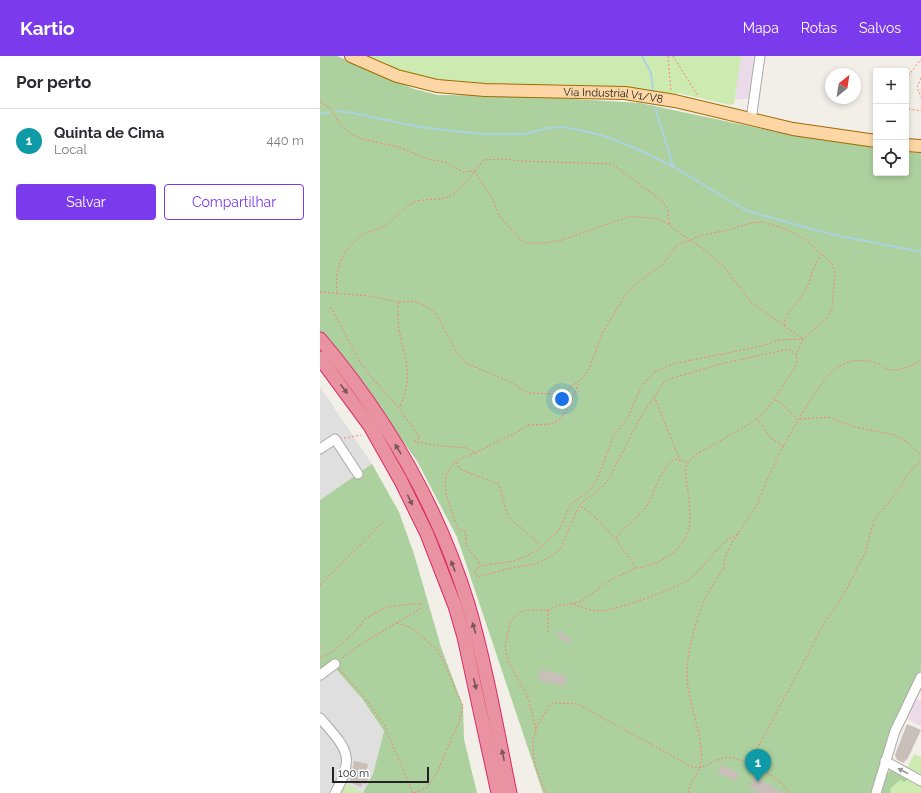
<!DOCTYPE html>
<html lang="pt">
<head>
<meta charset="utf-8">
<style>
	body { margin:0; font-family:Raleway,sans-serif; background:#f2f2f3; color:#2b2b33 }
	.controls { position:absolute; right:12px; top:12px; display:grid; overflow:hidden; border-radius:4px; box-shadow:0 2px 6px #0003 }
	.controls button { width:36px; height:36px; display:grid; place-items:center; padding:0; border:0; border-bottom:1px solid #e1e1e2; background:#fff; color:#2b2b33; font:20px sans-serif }
	.compass { position:absolute; left:505px; top:12px; width:36px; height:36px; border-radius:50%; background:#fff; box-shadow:0 2px 6px #0003; rotate:30deg }
	.scale { position:absolute; left:12px; bottom:10px; width:97px; box-sizing:border-box; padding-left:4px; border:2px solid #222; border-top:0; font-size:11px; line-height:14px; white-space:nowrap; color:#222; -webkit-text-stroke:3px #fff; paint-order:stroke }
	.you { position:absolute; left:242px; top:343px; width:14px; height:14px; margin:-10px; border:3px solid #fff; border-radius:50%; background:#1a73e8; box-shadow:0 0 0 6px #1a73e833 }
	.badge { display:grid; place-items:center; width:26px; height:26px; border-radius:50%; background:#7c3aed; color:#fff; font-size:13px; font-weight:700 }
	.pin { position:absolute; translate:-50% -33px; filter:drop-shadow(0 1px 2px #0008) }
	.pin::after { content:''; position:absolute; top:21px; width:14px; height:12px; background:inherit; clip-path:polygon(0 0,100% 0,50% 100%) }
	.list { margin:0; padding:0; list-style:none }
	h2 { display:flex; justify-content:space-between; align-items:center; height:52px; margin:0; padding:0 16px; font-size:17px }
	h2 small { font-size:13px; font-weight:400; color:#7c7c81 }
	.list li { display:grid; grid-template-columns:26px 1fr auto; gap:12px; align-items:center; box-sizing:border-box; height:64px; padding:0 16px; border-top:1px solid #e1e1e2 }
	.list b { display:block; font-size:15px; white-space:nowrap }
	.list p { margin:0; font-size:13px; white-space:nowrap; color:#7c7c81 }
	.list em { font-size:13px; font-style:normal; color:#7c7c81 }
	.actions { display:flex; gap:8px; padding:12px 16px }
	.actions a { flex:1; padding:9px 0; border:1px solid #7c3aed; border-radius:4px; text-align:center; font-size:14px; color:#7c3aed }
	.actions .main { background:#7c3aed; color:#fff }
	.icon { flex:none; width:22px; height:22px; fill:none; stroke:currentColor; stroke-width:2; stroke-linecap:round; stroke-linejoin:round }
	.map { position:relative; flex:none; width:601px; height:737px; overflow:hidden }
	header { display:flex; align-items:center; gap:24px; box-sizing:border-box; height:56px; padding:0 20px; background:#7c3aed; color:#fff }
	header strong { font-size:19px }
	nav { display:flex; gap:22px; margin-inline-start:auto; font-size:14px }
	main { display:flex }
	aside { flex:1; background:#fff }
	.map>svg:first-child { display:block }
	.residential { fill:#e0dfdf }
	.industrial { fill:#ebdbe8 }
	.grass { fill:#cdebb0 }
	.forest { fill:#add19e }
	.lines { fill:none; stroke-linecap:round; stroke-linejoin:round }
	.stream { stroke:#aad3df; stroke-width:2 }
	.building { fill:#c7bfb8 }
	.minor-casing { stroke:#a9a9a9; stroke-width:11 }
	.major-casing { stroke:#a06b00; stroke-width:14 }
	.highway-casing { stroke:#dc2a67; stroke-width:15 }
	.path { stroke:#fa8072; stroke-width:1; stroke-dasharray:2 2; stroke-linecap:butt }
	.minor { stroke:#fff; stroke-width:9 }
	.major { stroke:#fcd6a4; stroke-width:12 }
	.highway { stroke:#e892a2; stroke-width:13 }
	.oneway { fill:#7b545c }
	.oneway2 { fill:#9c9c9c }
	.labels { text-anchor:middle; stroke-width:3; stroke-linejoin:round; paint-order:stroke }
	.street-label { font-size:11px; fill:#222; stroke:#fff }
</style>
</head>
<body>
<header>
<strong>Kartio</strong>
<nav><a>Mapa</a><a>Rotas</a><a>Salvos</a></nav>
</header>
<main>
<aside>
<h2>Por perto<small></small></h2>
<ul class="list">
<li><span class="badge" style="background:#0f9aa8">1</span><div><b>Quinta de Cima</b><p>Local</p></div><em>440 m</em></li>
</ul>
<div class="actions"><a class="main">Salvar</a><a>Compartilhar</a></div>
</aside>
<div class="map">
<svg width="601" height="737" viewBox="0 0 601 737">
	<rect width="100%" height="100%" fill="#f2efe9"/>
	<g class="residential">
		<polygon points="0,331 52,408 0,444"/>
		<polygon points="15,608 64,675 53,718 58,737 0,737 0,612"/>
	</g>
	<g class="industrial">
		<polygon points="420,0 434,0 430,43 415,43"/>
		<polygon points="595,642 601,645 601,670 585,662"/>
	</g>
	<g class="grass">
		<path d="M44,0H421L414,48L410,49L358,37L355,39C321,34 287,30 252,29C206,28 156,33 110,23C87,17 66,9 44,0Z"/>
		<polygon points="594,698 601,701 601,720 587,712"/>
		<polygon points="571,713 601,727 601,737 559,737 566,716"/>
		<polygon points="26,727 42,736 42,737 20,737"/>
	</g>
	<g class="forest">
		<polygon points="0,0 17,0 94,33 118,39 205,40 320,47 462,77 556,92 556,117 586,117 586,96 601,97 601,614 568,680 552,737 223,737 137,481 97,405 37,322 0,278"/>
		<polygon points="52,408 79,456 94,498 121,591 143,650 144,683 157,737 43,737 53,718 64,675 42,643 12,608 0,617 0,444"/>
		<polygon points="574,713 585,719 587,724 584,726 580,724 570,733 571,737 559,737 564,718 568,718 570,715"/>
	</g>
	<g class="lines">
		<g class="stream">
			<polyline points="322,0 331,17 333,34"/>
			<polyline points="335,51 353,110"/>
			<polyline points="17,55 33,57 100,71 161,78 205,78 228,72 242,71 260,74 284,80 317,93 354,111 427,155 510,178 601,196"/>
			<polyline points="0,58 10,56"/>
		</g>
	</g>
	<g class="building">
		<polygon points="239,575 251,583 248,588 236,579"/>
		<polygon points="221,613 247,620 244,630 218,624"/>
		<polygon points="587,668 601,674 587,704 586,703 584,707 577,704 575,699"/>
		<polygon points="34,705 48,708 46,718 50,719 46,729 43,727 41,731 29,726 35,714 33,713"/>
		<polygon points="401,709 419,717 416,725 397,717"/>
		<polygon points="434,720 464,737 438,737 429,732"/>
	</g>
	<g class="lines">
		<g class="minor-casing">
			<g id="minor">
				<polyline points="431,64 440,0"/>
				<polyline points="0,393 15,383 38,418"/>
				<polyline points="0,619 15,608"/>
				<path d="M0,662C25,691 37,700 15,737"/>
				<polyline points="565,705 601,725"/>
				<polyline points="556,737 575,675 601,621"/>
			</g>
		</g>
		<g class="major-casing">
			<g id="major">
				<path id="s1" d="M31,0L77,20L117,30L165,34L305,37L355,45L473,73L556,85"/>
				<polyline points="586,89 601,90"/>
			</g>
		</g>
		<g class="highway-casing">
			<g id="highway">
				<path d="M0,283C66,361 118,451 148,548C166,610 177,674 190,737"/>
				<polyline points="0,302 50,370 81,425 107,478 135,550 144,581 178,737"/>
			</g>
		</g>
		<g class="path">
			<polyline points="348,0 351,35"/>
			<polyline points="353,0 378,40"/>
			<polyline points="601,22 597,31 601,41"/>
			<polyline points="586,23 601,3"/>
			<polyline points="0,46 9,51 20,68 31,78 42,83 78,91 108,103 125,106 143,116 154,115 173,144 180,161 200,183 207,187 224,187 242,184 308,161 318,161 338,163 350,169 355,174 386,195 403,210 432,247 483,283"/>
			<polyline points="586,50 589,53 601,55"/>
			<polyline points="554,75 556,72"/>
			<path d="M0,236L49,240L79,246L92,245L104,249L116,258L137,296L146,307L188,325L208,337L233,338L244,336L263,322L269,313L283,276L304,241L314,229L342,209L357,189L383,179L408,174L431,167L442,166L466,173L483,182L511,206L515,217L512,252L506,263L483,283L476,300L477,304L474,313L446,355L431,367L377,398L368,406L365,414C367,430 373,460 368,475C361,498 337,509 316,512"/>
			<path d="M17,236C13,213 26,187 46,177C51,174 58,174 63,171C75,164 83,150 97,145C110,142 123,146 135,137C145,128 155,115 163,104L186,103L200,105L292,108L341,144L347,152L350,169"/>
			<path d="M79,246C72,285 100,308 80,350"/>
			<polyline points="11,251 40,306 57,328 76,348 100,382 93,386"/>
			<path d="M464,270C467,253 477,249 485,235C492,223 492,209 502,198"/>
			<polyline points="476,300 471,294 464,294 401,308 346,324 322,358 289,423 278,435 266,443 259,450 241,492 232,500 216,508 195,511 157,521 154,515 161,510 195,505 218,494 239,474 251,448 268,436 277,424 293,381 307,363 321,331 333,317 352,308 442,290 460,284 483,283"/>
			<polyline points="334,340 360,404"/>
			<polyline points="455,344 462,348 478,364"/>
			<polyline points="437,363 452,383 464,390"/>
			<polyline points="480,363 508,361 535,371 575,379 586,385 601,399"/>
			<polyline points="24,382 41,379"/>
			<polyline points="97,386 121,390 147,392 155,397 199,375 207,369 231,368 240,363 251,348 258,328"/>
			<path d="M155,397C148,400 138,403 133,408C116,425 132,454 138,473L146,476V490L161,509"/>
			<polyline points="137,406 139,413 179,428 188,461 222,490"/>
			<path d="M296,482C305,469 320,461 328,448C337,434 339,412 355,403L367,406"/>
			<polyline points="0,529 66,463"/>
			<path d="M250,547C260,550 269,555 280,555C297,554 360,532 372,521C389,507 398,485 419,478"/>
			<polyline points="228,554 228,576"/>
			<polyline points="77,567 92,572 116,593 123,604 143,650 139,666 117,717 106,732 94,737"/>
			<polyline points="0,602 15,594 34,577 45,563 53,558 68,551 101,547 101,552 32,594 21,603"/>
			<polyline points="19,613 44,641 64,668 93,737"/>
			<path d="M216,673L208,642L189,606L185,592L190,566L197,558L206,554H228L237,550L260,546L292,523L316,512C306,496 277,458 261,451"/>
			<path d="M226,737C217,716 208,696 216,674C219,664 227,655 232,647L258,648L372,711C386,714 392,704 404,702C413,700 424,706 432,709"/>
			<path d="M369,737C368,725 379,719 381,707C384,689 372,655 369,636C365,618 368,599 372,582C377,558 388,533 403,514C405,510 404,504 406,499C412,485 422,471 431,458C439,447 443,432 449,420C460,395 497,324 518,311C530,303 545,303 559,308C563,310 567,314 572,314C582,314 593,309 601,304"/>
			<path d="M469,737C461,723 446,716 432,710L436,695L505,566L524,538L545,497L554,464L578,435L587,419L601,404"/>
		</g>
		<use href="#minor" class="minor"/>
		<use href="#major" class="major"/>
		<use href="#highway" class="highway"/>
	</g>
	<defs><path id="oneway-solid" d="M-6-.8H1V-3.2L6.5 0L1 3.2V.8H-6Z"/></defs>
	<g class="oneway">
		<use href="#oneway-solid" transform="translate(24 333) rotate(53)"/>
		<use href="#oneway-solid" transform="translate(78 393) rotate(-122)"/>
		<use href="#oneway-solid" transform="translate(90 444) rotate(64)"/>
		<use href="#oneway-solid" transform="translate(133 510) rotate(-111)"/>
		<use href="#oneway-solid" transform="translate(154 572) rotate(-106)"/>
		<use href="#oneway-solid" transform="translate(155 628) rotate(77)"/>
		<use href="#oneway-solid" transform="translate(183 699) rotate(-102)"/>
	</g>
	<use class="oneway2" href="#oneway-solid" transform="translate(583 715) rotate(-152)"/>
	<g class="labels">
		<g class="street-label">
			<text dy="4" stroke="none"><textPath href="#s1" startOffset="268">Via Industrial V1/V8</textPath></text>
		</g>
	</g>
</svg>
<div class="controls">
<button>+</button>
<button>−</button>
<button><svg class="icon" aria-label="locate" viewBox="0 0 24 24"><circle cx="12" cy="12" r="6"/><path d="M12 2v4M12 18v4M2 12h4M18 12h4"/></svg></button>
</div>
<svg class="compass" viewBox="-18 -18 36 36"><path d="M0-13l5 13h-10z" fill="#e53935"/><path d="M0 13l5-13h-10z" fill="#7c7c81"/></svg>
<div class="scale">100 m</div>
<div class="you"></div>
<div class="pin badge" style="left:438px;top:726px;background:#0f9aa8">1</div>
</div>
</main>
</body>
</html>
